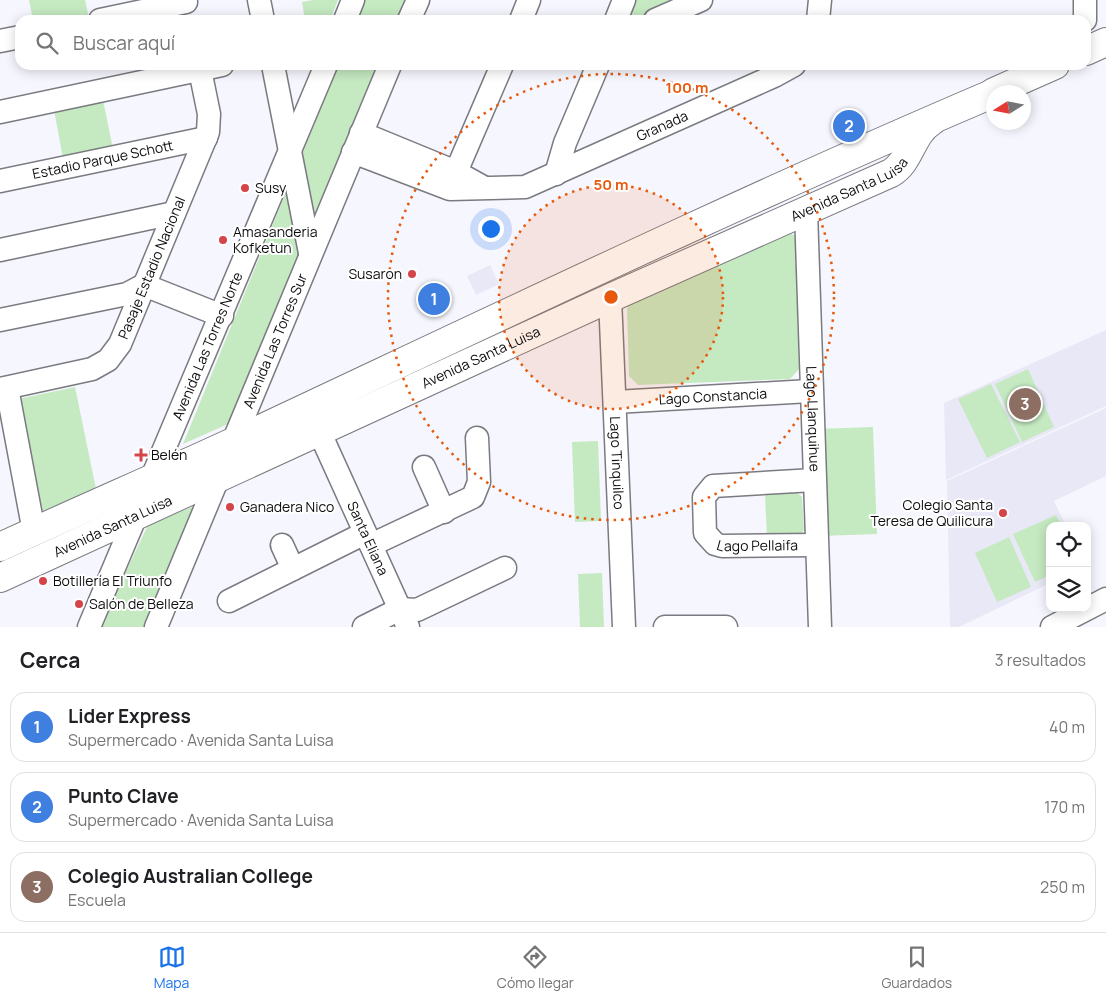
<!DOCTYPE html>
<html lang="es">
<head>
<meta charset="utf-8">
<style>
	body { margin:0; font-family:Manrope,sans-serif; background:#f2f2f2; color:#202124 }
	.controls { position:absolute; right:15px; bottom:15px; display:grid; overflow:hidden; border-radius:10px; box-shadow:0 2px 12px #0003 }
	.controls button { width:45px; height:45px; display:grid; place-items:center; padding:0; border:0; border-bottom:1px solid #e0e0e0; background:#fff; color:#202124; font:25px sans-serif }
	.compass { position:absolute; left:986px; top:85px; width:45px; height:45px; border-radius:50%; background:#fff; box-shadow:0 2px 12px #0003; rotate:259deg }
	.you { position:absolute; left:490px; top:228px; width:18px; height:18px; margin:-12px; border:4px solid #fff; border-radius:50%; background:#1a73e8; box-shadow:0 0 0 8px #1a73e833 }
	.badge { display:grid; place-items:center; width:32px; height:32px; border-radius:50%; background:#1a73e8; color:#fff; font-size:16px; font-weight:700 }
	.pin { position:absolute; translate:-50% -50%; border:2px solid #fff; box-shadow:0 1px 5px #0006 }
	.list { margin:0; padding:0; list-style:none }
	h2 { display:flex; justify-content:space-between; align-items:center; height:65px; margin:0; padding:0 20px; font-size:21px }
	h2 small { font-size:16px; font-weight:400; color:#757577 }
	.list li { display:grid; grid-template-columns:32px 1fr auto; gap:15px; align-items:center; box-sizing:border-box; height:70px; margin:0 10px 10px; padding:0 10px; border:1px solid #e0e0e0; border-radius:15px }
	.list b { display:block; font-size:19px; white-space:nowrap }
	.list p { margin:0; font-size:16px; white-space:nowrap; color:#757577 }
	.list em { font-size:16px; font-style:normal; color:#757577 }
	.icon { flex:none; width:28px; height:28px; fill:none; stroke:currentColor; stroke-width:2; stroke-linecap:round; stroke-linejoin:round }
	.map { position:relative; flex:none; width:1106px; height:627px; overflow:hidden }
	.search { position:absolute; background:#fff; box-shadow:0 2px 12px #0003; left:15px; right:15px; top:15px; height:55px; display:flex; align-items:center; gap:12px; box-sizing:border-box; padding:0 18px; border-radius:15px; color:#757577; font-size:19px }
	.sheet { height:305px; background:#fff }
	nav { display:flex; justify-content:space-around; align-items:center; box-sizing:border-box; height:70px; border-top:1px solid #e0e0e0; background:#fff; font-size:14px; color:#757577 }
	nav a { display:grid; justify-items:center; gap:2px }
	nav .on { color:#1a73e8 }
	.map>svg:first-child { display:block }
	.built { fill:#e9e8f6 }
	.green { fill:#c5e9c1 }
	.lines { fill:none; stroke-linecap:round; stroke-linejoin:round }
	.minor-casing { stroke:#7a7a81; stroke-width:25 }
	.major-casing { stroke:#7a7a81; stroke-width:30 }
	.minor { stroke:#fff; stroke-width:22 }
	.major { stroke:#fff; stroke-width:28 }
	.ring { fill:none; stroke:#e8590c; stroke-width:2.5; stroke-dasharray:2.5 5 }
	.poi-dot { fill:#d44448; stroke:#fff; stroke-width:2 }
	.labels { text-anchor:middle; stroke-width:4; stroke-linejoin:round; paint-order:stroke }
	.street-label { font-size:14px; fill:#0d0d0f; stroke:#fff }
	.poi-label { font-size:14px; fill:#0d0d0f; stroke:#fff; text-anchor:start }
	.centre { fill:#e8590c; stroke:#fff; stroke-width:2.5 }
	.ring-label { font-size:15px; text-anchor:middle; font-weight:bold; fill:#e8590c; stroke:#fff; stroke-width:4; stroke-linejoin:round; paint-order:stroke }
</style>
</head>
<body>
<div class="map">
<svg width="1106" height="627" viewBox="0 0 1106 627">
	<rect width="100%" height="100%" fill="#f6f6fe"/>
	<g class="built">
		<polygon points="490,265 499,284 476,295 467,276"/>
		<polygon points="1106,330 1106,406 946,480 944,403"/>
		<polygon points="1106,408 1106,476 1054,501 1066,526 1050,526 1050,583 959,627 950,627 947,481"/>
	</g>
	<g class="green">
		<polygon points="29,0 85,0 89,18 33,20"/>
		<polygon points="313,0 338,0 330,20 305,20 302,2"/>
		<polygon points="364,0 409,0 400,20 356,20"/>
		<path d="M630,0H689C674,6 642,27 629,16Z"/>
		<polygon points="338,65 381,65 228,424 183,444"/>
		<polygon points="103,100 113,149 63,158 54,110"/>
		<polygon points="784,229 795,236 799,369 790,379 638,385 629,376 627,309 631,301"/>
		<polygon points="1028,369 1054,427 1022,442 995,384"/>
		<polygon points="991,384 1020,442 987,458 958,399"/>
		<polygon points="75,387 96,489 36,516 14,400"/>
		<polygon points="873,427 877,534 821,536 817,429"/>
		<polygon points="598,441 601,521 575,522 572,442"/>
		<polygon points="796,492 802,497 804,530 799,536 767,537 765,494"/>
		<polygon points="199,504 146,627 100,627 148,525"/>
		<polygon points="1056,515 1061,526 1050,526 1050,575 1035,582 1013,534"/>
		<polygon points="1009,537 1031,587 997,602 975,553"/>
		<polygon points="602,573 604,627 580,627 578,574"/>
	</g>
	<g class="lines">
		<g class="minor-casing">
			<g id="minor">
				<polyline points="259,0 263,20"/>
				<polyline points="100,20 186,2"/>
				<polyline points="345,20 353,0"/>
				<polyline points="409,20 418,0"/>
				<polyline points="521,20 529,0"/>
				<polyline points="616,20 624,0"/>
				<polyline points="655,20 701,0"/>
				<polyline points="818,20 820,0"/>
				<polyline points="1085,20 1085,0"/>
				<polyline points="0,41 20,37"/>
				<polyline points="273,65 310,253"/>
				<polyline points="0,112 222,65"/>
				<polyline points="361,133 456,172 483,187"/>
				<path id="s1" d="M353,152L450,189L525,187L774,76L794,65"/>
				<polyline points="456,172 502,65"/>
				<polyline points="556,174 565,143 598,65"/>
				<path id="s2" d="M0,181L206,138"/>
				<path id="s3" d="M806,211L820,627"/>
				<polyline points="0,250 174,213"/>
				<path id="s4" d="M610,298L624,627"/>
				<polyline points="0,320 127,294 144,285 222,316"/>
				<polyline points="7,388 34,532"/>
				<path id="s5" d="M0,389L92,369L108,360L120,344L208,132L209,114L199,65"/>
				<path id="s6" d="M615,402L810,391"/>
				<path id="s7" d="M319,431L408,627"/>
				<polyline points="424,467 444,512"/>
				<path id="s8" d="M814,480L713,486L704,497L705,533L715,544L722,546L816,545"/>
				<polyline points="282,545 293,569"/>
				<polyline points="371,545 473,497 479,482 477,438"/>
				<polyline points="229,601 365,533"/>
				<polyline points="400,609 417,610 505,568"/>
				<path id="s9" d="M89,627L326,65"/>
				<path id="s10" d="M156,627L390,65"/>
				<polyline points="364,627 400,609"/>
				<polyline points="665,627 726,627"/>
				<polyline points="1052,627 1106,599"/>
			</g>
		</g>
		<g class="major-casing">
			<g id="major">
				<polyline points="1086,51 1106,42"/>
				<polyline points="994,92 1055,65"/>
				<path d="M0,547C78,511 157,477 235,441C487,323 738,202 994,93"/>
				<path id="s11" d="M0,578L610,298L891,173C911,161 911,134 932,121"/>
			</g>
		</g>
		<use href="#minor" class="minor"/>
		<use href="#major" class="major"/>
	</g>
	<circle cx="611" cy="297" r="112" fill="#e8590c" fill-opacity=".12"/>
	<g class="ring">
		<circle cx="611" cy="297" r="112"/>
		<circle cx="611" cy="297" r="223"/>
	</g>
	<g class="poi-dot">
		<circle cx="245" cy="188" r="5"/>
		<circle cx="223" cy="240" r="5"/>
		<circle cx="412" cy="274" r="5"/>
		<path d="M138.5 447.5h5v5h5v5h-5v5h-5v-5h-5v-5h5z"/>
		<circle cx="230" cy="507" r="5"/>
		<circle cx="1003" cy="513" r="5"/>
		<circle cx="43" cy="581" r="5"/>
		<circle cx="79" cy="604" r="5"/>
	</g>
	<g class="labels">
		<g class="street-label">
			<text dy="5" stroke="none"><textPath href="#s1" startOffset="329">Granada</textPath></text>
			<text dy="5" stroke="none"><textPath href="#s2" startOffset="105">Estadio Parque Schott</textPath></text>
			<text dy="5" stroke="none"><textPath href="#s11" startOffset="934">Avenida Santa Luisa</textPath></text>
			<text dy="5" stroke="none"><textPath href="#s5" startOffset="215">Pasaje Estadio Nacional</textPath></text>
			<text dy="5" stroke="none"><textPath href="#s10" startOffset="310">Avenida Las Torres Sur</textPath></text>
			<text dy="5" stroke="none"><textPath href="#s9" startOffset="305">Avenida Las Torres Norte</textPath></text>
			<text dy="5" stroke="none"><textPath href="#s11" startOffset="529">Avenida Santa Luisa</textPath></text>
			<text dy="5" stroke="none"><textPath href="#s6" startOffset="98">Lago Constancia</textPath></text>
			<text dy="5" stroke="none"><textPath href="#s3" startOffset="208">Lago Llanquihue</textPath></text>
			<text dy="5" stroke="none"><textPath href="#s4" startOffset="165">Lago Tinquilco</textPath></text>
			<text dy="5" stroke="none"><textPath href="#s11" startOffset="124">Avenida Santa Luisa</textPath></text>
			<text dy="5" stroke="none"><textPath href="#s7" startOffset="118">Santa Eliana</textPath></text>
			<text dy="5" stroke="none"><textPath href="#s8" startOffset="209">Lago Pellaifa</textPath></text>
		</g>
		<g class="poi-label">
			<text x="255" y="193">Susy</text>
			<text x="233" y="237">Amasanderia<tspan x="233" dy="16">Kofketun</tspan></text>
			<text x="402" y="279" text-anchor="end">Susaron</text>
			<text x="151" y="460">Belén</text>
			<text x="993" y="510" text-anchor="end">Colegio Santa<tspan x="993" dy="16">Teresa de Quilicura</tspan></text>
			<text x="240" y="512">Ganadera Nico</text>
			<text x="53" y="586">Botillería El Triunfo</text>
			<text x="89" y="609">Salón de Belleza</text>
		</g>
	</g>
	<circle cx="611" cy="297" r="8" class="centre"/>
	<g class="ring-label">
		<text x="687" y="93">100 m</text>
		<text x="611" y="190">50 m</text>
	</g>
</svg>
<div class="controls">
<button><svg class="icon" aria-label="locate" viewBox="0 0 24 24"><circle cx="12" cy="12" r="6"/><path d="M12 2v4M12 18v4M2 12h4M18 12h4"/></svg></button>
<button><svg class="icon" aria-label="layers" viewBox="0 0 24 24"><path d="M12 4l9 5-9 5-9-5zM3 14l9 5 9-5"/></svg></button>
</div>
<svg class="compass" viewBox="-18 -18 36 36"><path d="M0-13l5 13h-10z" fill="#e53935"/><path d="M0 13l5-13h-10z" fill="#757577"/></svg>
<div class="you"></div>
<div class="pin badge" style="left:434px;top:299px;background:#3f7fe0">1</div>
<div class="pin badge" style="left:849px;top:126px;background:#3f7fe0">2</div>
<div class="pin badge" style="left:1025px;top:404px;background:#8d6e63">3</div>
<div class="search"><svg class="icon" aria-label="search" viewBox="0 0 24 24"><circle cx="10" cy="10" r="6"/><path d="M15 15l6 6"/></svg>Buscar aquí</div>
</div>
<section class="sheet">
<h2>Cerca<small>3 resultados</small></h2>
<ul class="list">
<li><span class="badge" style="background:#3f7fe0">1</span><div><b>Lider Express</b><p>Supermercado · Avenida Santa Luisa</p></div><em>40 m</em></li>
<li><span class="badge" style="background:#3f7fe0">2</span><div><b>Punto Clave</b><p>Supermercado · Avenida Santa Luisa</p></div><em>170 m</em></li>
<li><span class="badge" style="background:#8d6e63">3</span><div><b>Colegio Australian College</b><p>Escuela</p></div><em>250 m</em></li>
</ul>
</section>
<nav>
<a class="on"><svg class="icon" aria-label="map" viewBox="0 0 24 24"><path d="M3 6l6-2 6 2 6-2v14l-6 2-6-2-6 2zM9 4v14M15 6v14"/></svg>Mapa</a>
<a><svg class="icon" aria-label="directions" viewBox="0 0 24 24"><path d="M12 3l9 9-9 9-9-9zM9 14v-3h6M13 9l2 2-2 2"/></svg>Cómo llegar</a>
<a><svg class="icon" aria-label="saved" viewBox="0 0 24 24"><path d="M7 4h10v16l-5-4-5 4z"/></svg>Guardados</a>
</nav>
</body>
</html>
